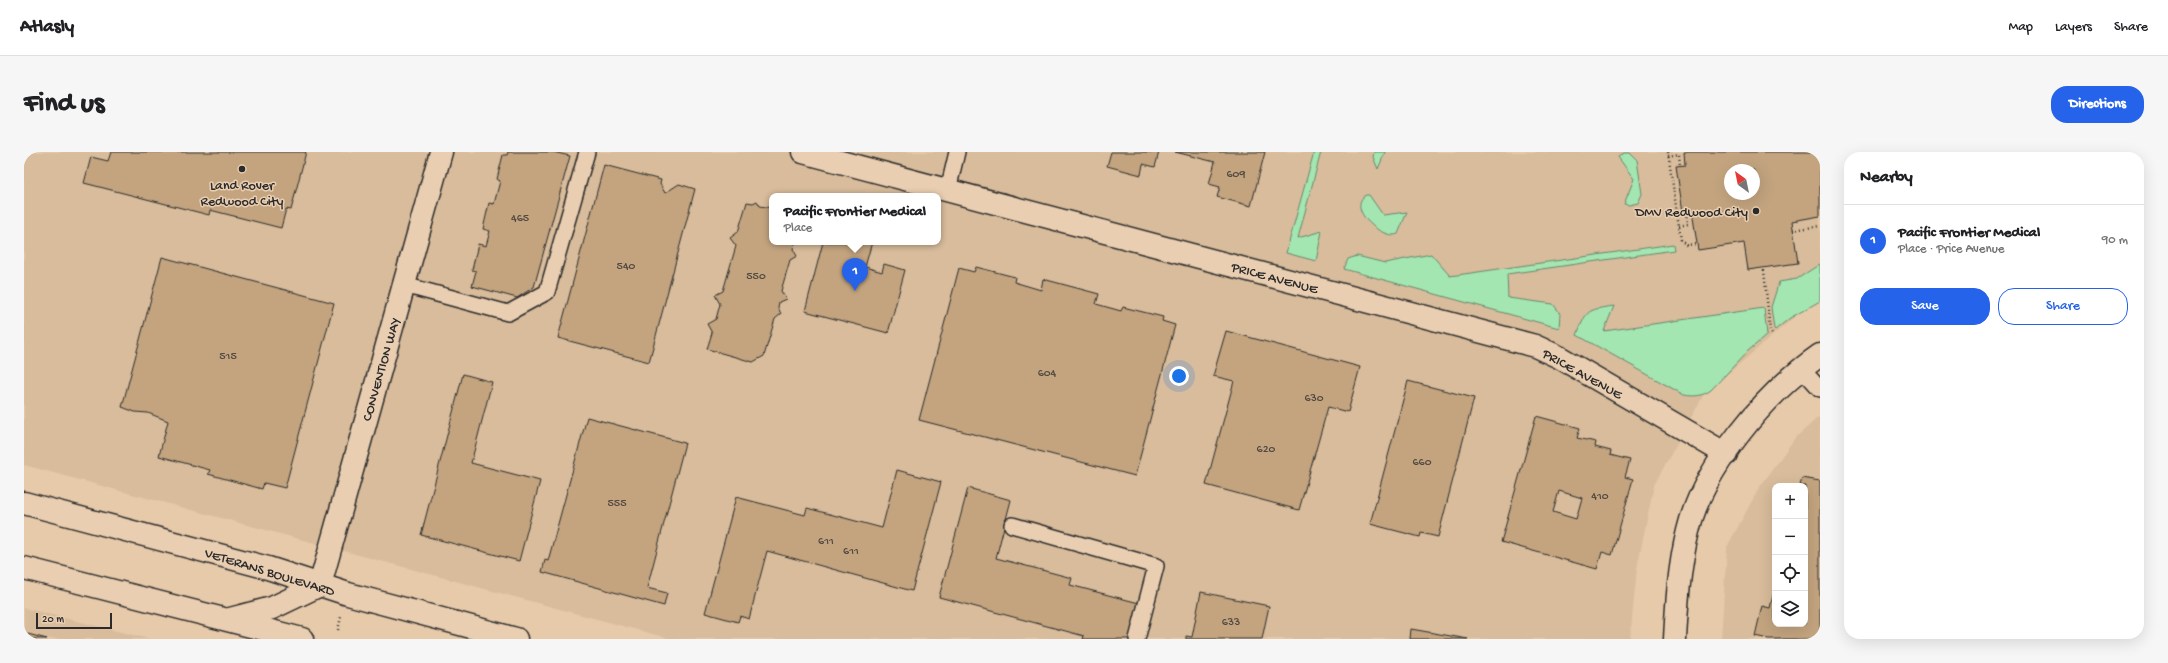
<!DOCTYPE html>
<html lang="en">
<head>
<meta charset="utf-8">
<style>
	body { margin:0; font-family:"Gochi Hand",sans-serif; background:#f6f6f6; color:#202124 }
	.controls { position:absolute; right:12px; bottom:12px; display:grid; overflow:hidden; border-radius:8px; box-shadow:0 4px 16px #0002 }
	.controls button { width:36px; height:36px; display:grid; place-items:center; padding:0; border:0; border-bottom:1px solid #e0e0e0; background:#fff; color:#202124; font:20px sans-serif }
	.compass { position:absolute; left:1700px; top:12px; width:36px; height:36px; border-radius:50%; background:#fff; box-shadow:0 4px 16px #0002; rotate:327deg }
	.scale { position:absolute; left:12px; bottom:10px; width:76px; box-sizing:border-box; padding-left:4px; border:2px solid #2b2b2b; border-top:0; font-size:11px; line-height:14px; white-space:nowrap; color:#2b2b2b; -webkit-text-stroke:3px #eaceb1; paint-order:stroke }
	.you { position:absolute; left:1155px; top:224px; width:14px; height:14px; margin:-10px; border:3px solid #fff; border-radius:50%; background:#1a73e8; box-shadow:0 0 0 6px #1a73e833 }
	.badge { display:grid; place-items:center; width:26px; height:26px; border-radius:50%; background:#2563eb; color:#fff; font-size:13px; font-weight:700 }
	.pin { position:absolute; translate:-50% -33px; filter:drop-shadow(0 1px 2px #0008) }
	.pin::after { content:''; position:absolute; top:21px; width:14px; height:12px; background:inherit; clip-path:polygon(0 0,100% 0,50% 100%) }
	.popup { position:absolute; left:745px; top:41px; width:172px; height:52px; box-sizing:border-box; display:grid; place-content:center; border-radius:8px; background:#fff; filter:drop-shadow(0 1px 3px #0005); font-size:13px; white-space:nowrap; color:#757577 }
	.popup b { font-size:15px; color:#202124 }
	.popup::after { content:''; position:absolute; left:50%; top:100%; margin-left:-8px; border:8px solid transparent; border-top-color:#fff }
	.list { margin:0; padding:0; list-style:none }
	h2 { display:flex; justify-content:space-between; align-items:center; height:52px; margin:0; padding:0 16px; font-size:17px }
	h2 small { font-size:13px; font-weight:400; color:#757577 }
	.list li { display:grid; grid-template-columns:26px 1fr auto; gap:12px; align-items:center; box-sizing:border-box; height:72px; padding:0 16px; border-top:1px solid #e0e0e0 }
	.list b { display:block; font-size:15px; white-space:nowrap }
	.list p { margin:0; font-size:13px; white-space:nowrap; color:#757577 }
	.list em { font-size:13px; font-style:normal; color:#757577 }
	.actions { display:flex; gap:8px; padding:12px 16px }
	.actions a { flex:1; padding:9px 0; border:1px solid #2563eb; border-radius:16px; text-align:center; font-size:14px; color:#2563eb }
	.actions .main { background:#2563eb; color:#fff }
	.icon { flex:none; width:22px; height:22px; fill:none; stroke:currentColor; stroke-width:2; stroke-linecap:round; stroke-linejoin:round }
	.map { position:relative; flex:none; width:1796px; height:487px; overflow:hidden; border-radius:16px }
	header { display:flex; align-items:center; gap:24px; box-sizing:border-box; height:56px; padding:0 20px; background:#fff; border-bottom:1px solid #e0e0e0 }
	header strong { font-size:19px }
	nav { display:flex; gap:22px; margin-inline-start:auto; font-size:14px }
	.intro { display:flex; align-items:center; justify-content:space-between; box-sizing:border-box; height:96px; padding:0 24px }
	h1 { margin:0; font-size:28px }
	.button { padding:10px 18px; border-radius:16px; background:#2563eb; color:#fff; font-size:14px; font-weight:700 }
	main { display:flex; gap:24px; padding:0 24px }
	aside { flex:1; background:#fff; border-radius:16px; box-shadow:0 4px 16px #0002 }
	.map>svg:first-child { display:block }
	.built { fill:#d8bc9b; fill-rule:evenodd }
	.green { fill:#a3e6b1; stroke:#67886e }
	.building { fill:#c3a47f; stroke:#2b2b2b; fill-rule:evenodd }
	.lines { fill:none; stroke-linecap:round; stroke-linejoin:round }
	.lane-casing { stroke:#2b2b2b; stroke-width:18 }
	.street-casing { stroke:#2b2b2b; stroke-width:25 }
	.primary-casing { stroke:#2b2b2b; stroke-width:25 }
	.path { stroke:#2b2b2b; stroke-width:2.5; stroke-dasharray:1 3; stroke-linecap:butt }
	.lane { stroke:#eaceb1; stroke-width:15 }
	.street { stroke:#eaceb1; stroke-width:22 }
	.primary { stroke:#eaceb1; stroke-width:22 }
	.poi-dot { fill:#2b2b2b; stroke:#eaceb1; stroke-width:1.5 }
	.labels { text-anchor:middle; stroke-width:3; stroke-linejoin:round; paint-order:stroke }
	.number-label { font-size:12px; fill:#514940 }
	.poi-label { font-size:14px; fill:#2b2b2b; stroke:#eaceb1 }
	.street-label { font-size:14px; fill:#2b2b2b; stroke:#eaceb1 }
</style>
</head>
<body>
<header>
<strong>Atlasly</strong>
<nav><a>Map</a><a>Layers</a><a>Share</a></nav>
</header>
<div class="intro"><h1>Find us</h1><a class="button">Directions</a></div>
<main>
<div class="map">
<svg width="1796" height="487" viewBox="0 0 1796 487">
	<rect width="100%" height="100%" fill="#e7caaa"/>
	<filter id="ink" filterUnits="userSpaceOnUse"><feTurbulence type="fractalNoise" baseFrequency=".025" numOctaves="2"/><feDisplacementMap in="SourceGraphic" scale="8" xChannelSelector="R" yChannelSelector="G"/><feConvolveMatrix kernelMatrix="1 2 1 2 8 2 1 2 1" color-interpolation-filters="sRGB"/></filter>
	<g filter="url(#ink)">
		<g class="built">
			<path d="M0,0H1796V149L1775,161L1680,242L1630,333L1613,416L1606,487H647L0,313ZM1706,18H1730V42H1706ZM748,44H914V90H748Z"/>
			<path d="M1796,264V487H1697L1703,395L1735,336L1771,286ZM1751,334H1781V472H1751Z"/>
			<polygon points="0,456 125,487 0,487"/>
		</g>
		<g class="green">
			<polygon points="1290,0 1297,0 1274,86 1298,79 1292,109 1262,101"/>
			<polygon points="1350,0 1361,0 1354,17 1349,5"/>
			<polygon points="1600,1 1606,1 1613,8 1618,42 1614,51 1605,53 1600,52 1610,27 1594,5"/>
			<path d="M1342,43H1345L1359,63L1383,60L1374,82C1359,89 1321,56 1342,43Z"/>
			<polygon points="1649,92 1650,98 1483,122 1484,146 1529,152 1536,161 1535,176 1320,117 1324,107 1333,104 1361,111 1407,102 1426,124"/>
			<polygon points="1796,112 1796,149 1766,166 1751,178 1750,177 1747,155 1755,130 1773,127"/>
			<path d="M1590,154L1580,179L1740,156L1743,183L1724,199L1687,238C1679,244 1670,245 1660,243L1553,183C1563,157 1563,158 1590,154Z"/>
		</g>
		<g class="building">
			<polygon points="87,0 282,0 267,58 262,57 257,76 186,58 185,63 60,31 67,5 84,9"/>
			<polygon points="484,0 529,0 546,4 510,135 493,146 448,134 452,119 448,118 454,92 462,94 466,79 459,77 465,51 470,52 476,29 473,27 479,3 483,3"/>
			<polygon points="1087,0 1135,0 1131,15 1119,12 1117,23 1083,14"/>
			<polygon points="1151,0 1241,0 1227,54 1193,45 1196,35 1185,32 1191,10"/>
			<path d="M1660,0H1796V64L1768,69L1774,111L1724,118L1720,91L1674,98L1668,59L1659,60L1652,14L1661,13ZM1706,18H1730V42H1706Z"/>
			<polygon points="580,13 637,28 636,32 641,41 655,32 671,37 625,210 534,186"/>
			<polygon points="733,49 736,54 748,56 748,90 773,90 770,92 769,97 773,104 766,108 757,139 762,147 755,150 754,155 757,162 751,167 740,204 729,210 683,197 688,181 683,172 692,167 696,152 691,143 699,139 712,94 706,86 714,80 723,50 729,51"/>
			<polygon points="799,90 848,90 841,115 858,120 860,112 881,118 864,181 781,159"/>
			<polygon points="138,105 310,151 261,336 240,331 238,337 184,322 186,318 135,304 144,269 124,261 111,260 98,255"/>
			<polygon points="952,115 991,125 990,130 1017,138 1019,127 1075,142 1072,152 1097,159 1099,155 1139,165 1138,169 1151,173 1111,324 895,268 935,116 950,120"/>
			<polygon points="1202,179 1336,215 1324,260 1304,255 1275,358 1182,333 1210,229 1189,224"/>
			<polygon points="439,222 468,230 447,311 516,329 495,409 397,383"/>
			<polygon points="1384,229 1450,246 1414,385 1397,381 1396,385 1346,372"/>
			<path d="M1512,264L1556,276L1553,286L1572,290L1571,295L1587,299L1586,303L1606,308L1601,325L1609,327L1588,403L1578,400L1573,417L1477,390ZM1535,339L1558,346L1552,367L1529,360Z"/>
			<polygon points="563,265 661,291 623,436 643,441 640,454 518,420 521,408 524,409"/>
			<polygon points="873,318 917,330 888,439 743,399 725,467 716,464 714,470 681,461 712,345 781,363 783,356 858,376"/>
			<polygon points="1778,326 1796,329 1796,487 1744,487 1731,484 1738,454 1746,456 1751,435 1751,472 1781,472 1781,334 1776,334"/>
			<polygon points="944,336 987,348 972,406 1048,426 1046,433 1115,451 1106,487 1059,487 1060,484 915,445"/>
			<polygon points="1177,440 1245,454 1238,487 1162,487 1162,484 1168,485"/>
			<polygon points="1387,477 1444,487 1386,487"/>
			<polygon points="0,481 23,487 0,487"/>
		</g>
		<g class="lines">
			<g class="lane-casing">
				<g id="lane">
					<polyline points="924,38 933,0"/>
					<polyline points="380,133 484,161 523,140 563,0"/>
					<polyline points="1777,216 1796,237"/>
					<polyline points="988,373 1132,414 1113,487"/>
				</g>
			</g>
			<g class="street-casing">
				<g id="street">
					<polyline points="779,0 1511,194 1535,205 1702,302"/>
					<polyline points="296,433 417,0"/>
					<path d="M1651,487C1653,450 1655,415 1664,379C1679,315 1743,240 1796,203"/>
				</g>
			</g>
			<g class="primary-casing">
				<g id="primary">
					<polyline points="0,351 244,416 324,442 492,487"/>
					<polyline points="0,416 278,487"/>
					<polyline points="206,467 248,456 296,433"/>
				</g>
			</g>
			<g class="path">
				<polyline points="1644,0 1657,88 1662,93 1673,92"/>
				<polyline points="1644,4 1655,2 1656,14"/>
				<polyline points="1655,74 1664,72 1663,59"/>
				<polyline points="1769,78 1796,74"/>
				<polyline points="1740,118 1746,179 1749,184"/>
				<polyline points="314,478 317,465"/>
			</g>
			<use href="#lane" class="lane"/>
			<use href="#street" class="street"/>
			<use href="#primary" class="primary"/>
		</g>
	</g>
	<g class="poi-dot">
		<circle cx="218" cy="17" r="4"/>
		<circle cx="1732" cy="59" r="4"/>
	</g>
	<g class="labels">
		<g class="number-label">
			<text x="1212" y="25">609</text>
			<text x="496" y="69">465</text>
			<text x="602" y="117">540</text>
			<text x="732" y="127">550</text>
			<text x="204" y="207">515</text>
			<text x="1023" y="224">604</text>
			<text x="1290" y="249">630</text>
			<text x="1242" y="300">620</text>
			<text x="1398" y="313">660</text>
			<text x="1576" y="347">410</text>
			<text x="593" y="354">555</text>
			<text x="802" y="392">611</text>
			<text x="827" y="402">611</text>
			<text x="1207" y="473">633</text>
		</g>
		<g class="poi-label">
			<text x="218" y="37">Land Rover<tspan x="218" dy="16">Redwood City</tspan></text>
			<text x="1724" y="64" text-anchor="end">DMV Redwood City</text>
		</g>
		<g class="street-label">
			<text transform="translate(1251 125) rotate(15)" y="5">PRICE AVENUE</text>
			<text transform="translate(356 217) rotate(-74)" y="5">CONVENTION WAY</text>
			<text transform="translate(1559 221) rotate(29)" y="5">PRICE AVENUE</text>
			<text transform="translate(246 419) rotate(17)" y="5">VETERANS BOULEVARD</text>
		</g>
	</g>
</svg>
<div class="controls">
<button>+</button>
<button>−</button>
<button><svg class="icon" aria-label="locate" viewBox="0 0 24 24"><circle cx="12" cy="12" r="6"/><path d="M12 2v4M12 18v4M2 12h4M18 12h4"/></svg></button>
<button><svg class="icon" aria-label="layers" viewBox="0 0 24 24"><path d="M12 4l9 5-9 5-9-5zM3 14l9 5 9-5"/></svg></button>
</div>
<svg class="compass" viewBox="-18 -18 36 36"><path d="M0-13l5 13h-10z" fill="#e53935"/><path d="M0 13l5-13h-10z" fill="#757577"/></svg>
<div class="scale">20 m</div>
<div class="you"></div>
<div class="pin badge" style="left:831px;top:139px">1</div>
<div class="popup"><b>Pacific Frontier Medical</b>Place</div>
</div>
<aside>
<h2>Nearby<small></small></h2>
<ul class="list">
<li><span class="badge">1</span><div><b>Pacific Frontier Medical</b><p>Place · Price Avenue</p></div><em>90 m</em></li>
</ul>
<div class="actions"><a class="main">Save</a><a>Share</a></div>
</aside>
</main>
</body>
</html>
